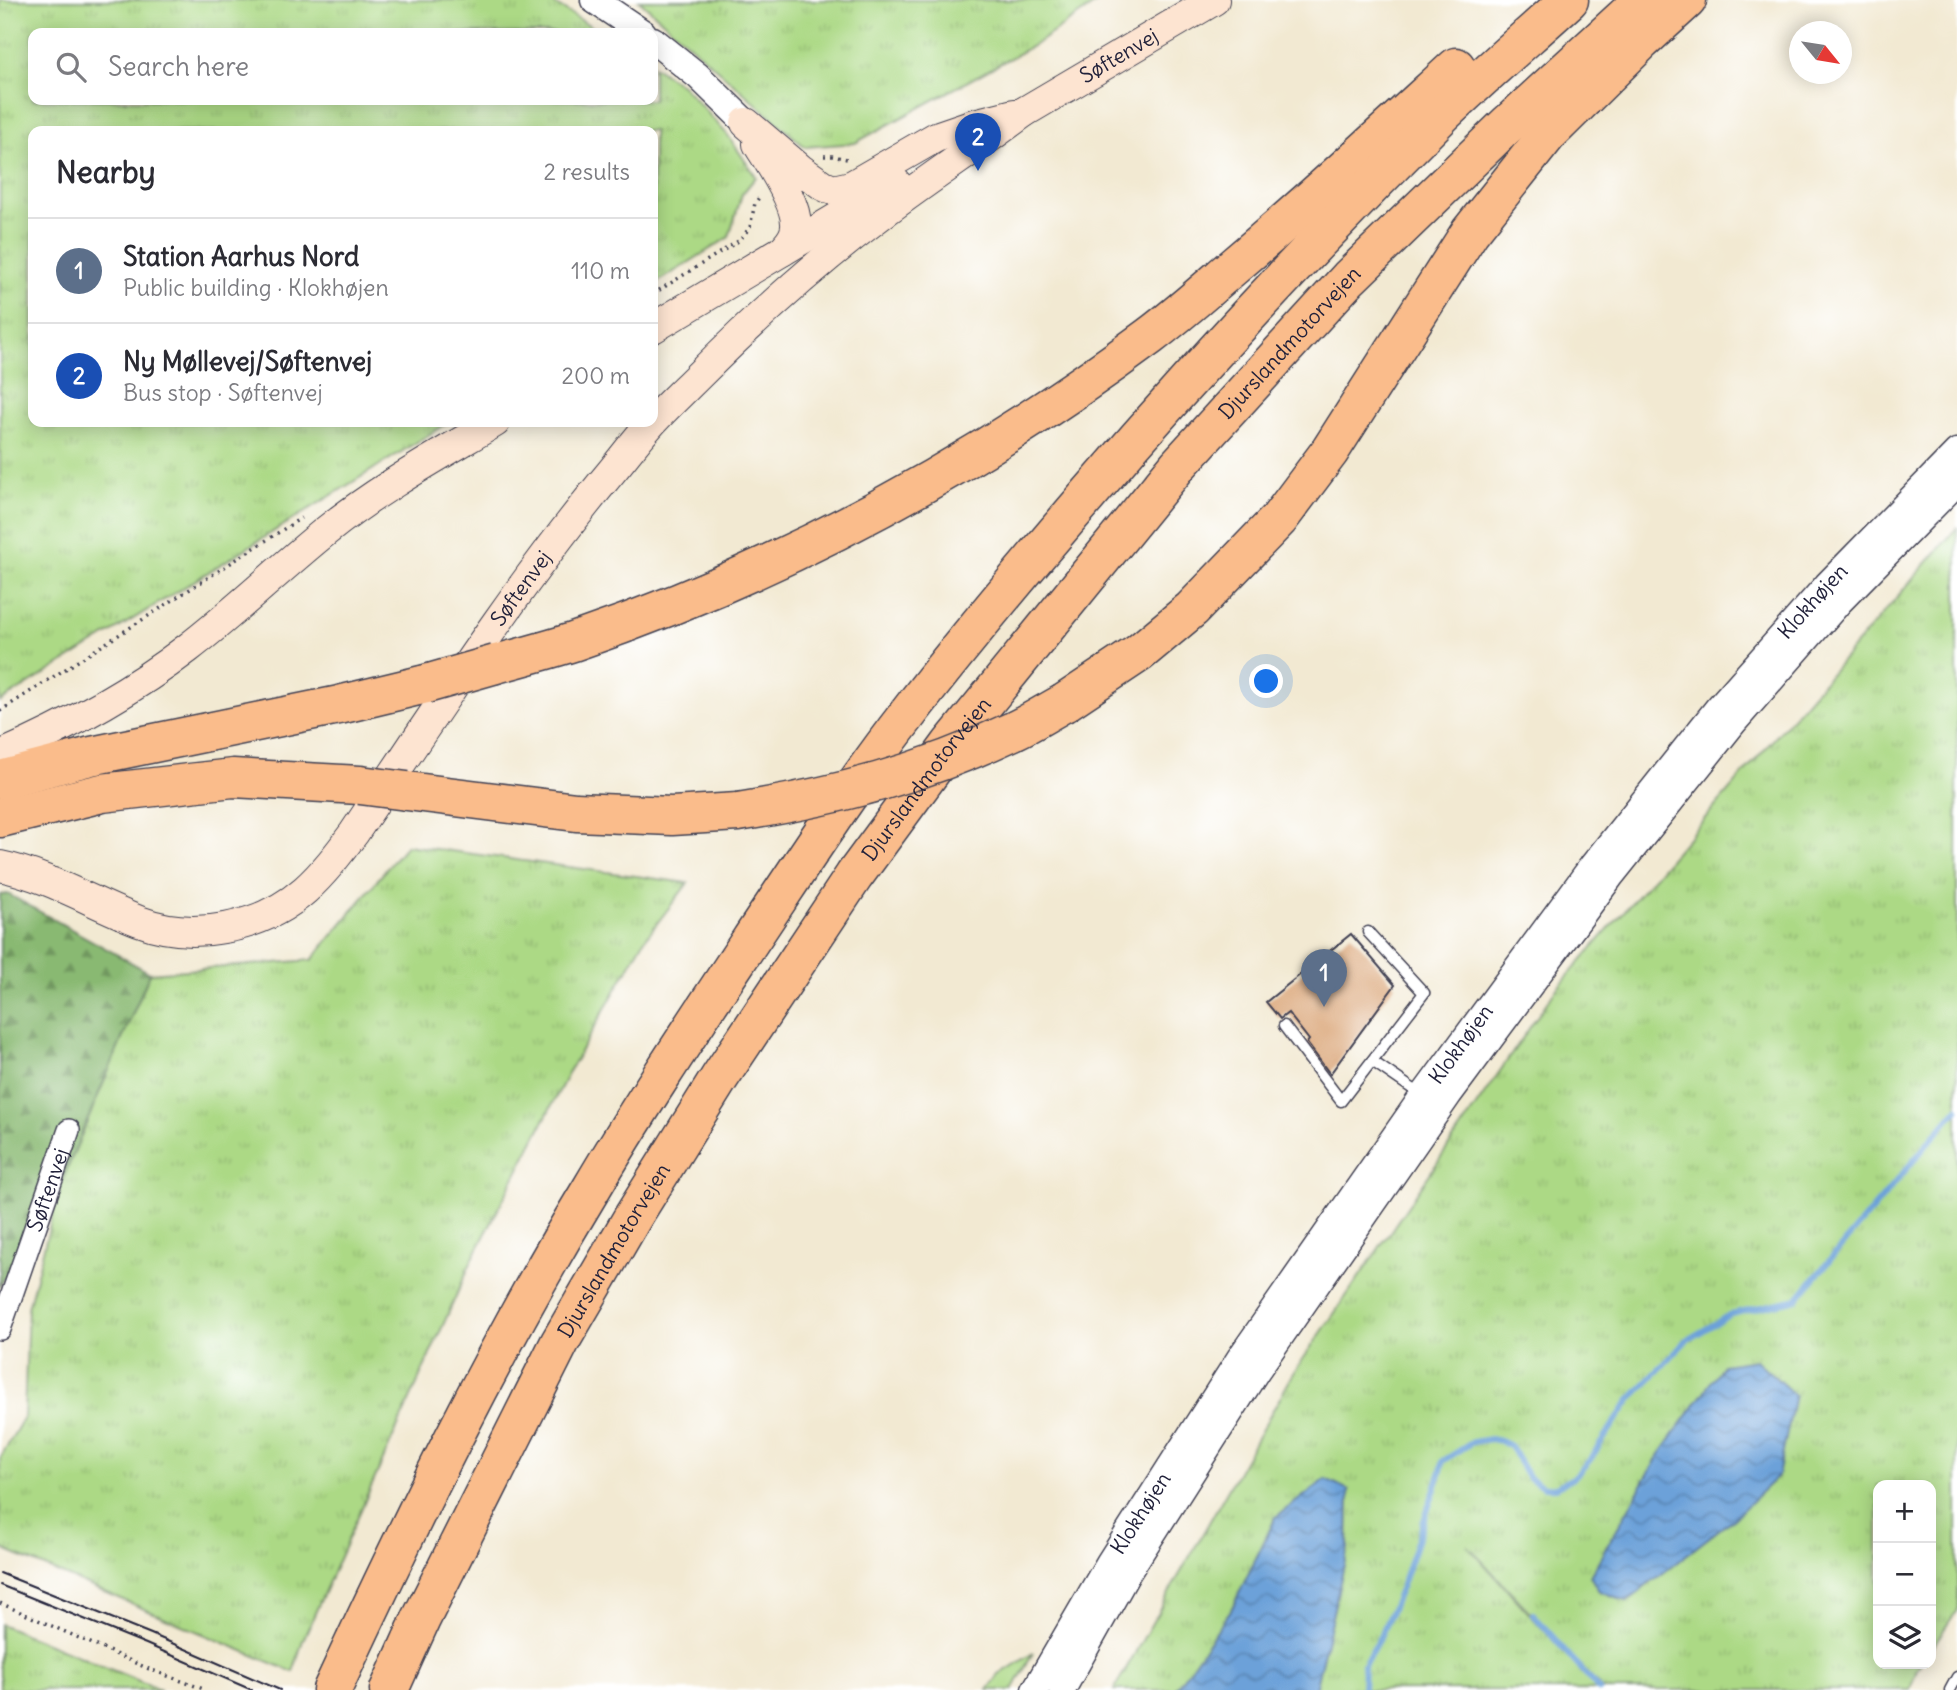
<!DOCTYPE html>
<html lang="en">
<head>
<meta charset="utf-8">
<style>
	body { margin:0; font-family:Delius,sans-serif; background:#f2f2f3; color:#2b2b33 }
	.controls { position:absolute; right:21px; bottom:21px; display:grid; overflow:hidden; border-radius:14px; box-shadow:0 4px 18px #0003 }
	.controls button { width:63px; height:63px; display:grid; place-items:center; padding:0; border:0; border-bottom:2px solid #e1e1e2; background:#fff; color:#2b2b33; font:35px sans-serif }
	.compass { position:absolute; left:1789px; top:21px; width:63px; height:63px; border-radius:50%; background:#fff; box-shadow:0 4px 18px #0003; rotate:120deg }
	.you { position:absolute; left:1267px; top:682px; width:24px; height:24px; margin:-18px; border:5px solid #fff; border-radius:50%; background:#1a73e8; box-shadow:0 0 0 10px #1a73e833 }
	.badge { display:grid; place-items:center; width:46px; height:46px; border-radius:50%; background:#0f766e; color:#fff; font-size:23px; font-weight:700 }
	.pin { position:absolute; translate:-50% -58px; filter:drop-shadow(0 2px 4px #0008) }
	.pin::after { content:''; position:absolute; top:37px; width:24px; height:21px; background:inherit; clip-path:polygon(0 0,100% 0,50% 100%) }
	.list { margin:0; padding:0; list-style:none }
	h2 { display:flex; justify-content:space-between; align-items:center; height:91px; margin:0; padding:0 28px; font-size:30px }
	h2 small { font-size:23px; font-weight:400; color:#7c7c81 }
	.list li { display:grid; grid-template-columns:46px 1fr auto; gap:21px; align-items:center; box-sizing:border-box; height:105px; padding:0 28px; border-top:2px solid #e1e1e2 }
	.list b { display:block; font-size:26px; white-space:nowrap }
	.list p { margin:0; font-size:23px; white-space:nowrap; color:#7c7c81 }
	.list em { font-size:23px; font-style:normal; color:#7c7c81 }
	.icon { flex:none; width:38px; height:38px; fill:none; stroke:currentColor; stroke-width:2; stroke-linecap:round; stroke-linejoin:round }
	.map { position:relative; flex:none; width:1957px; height:1690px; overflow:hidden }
	.search { position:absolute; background:#fff; box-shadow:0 4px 18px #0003; left:28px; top:28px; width:630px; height:77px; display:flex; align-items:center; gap:18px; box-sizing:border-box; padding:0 24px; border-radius:14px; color:#7c7c81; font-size:26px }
	.panel { position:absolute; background:#fff; box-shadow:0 4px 18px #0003; left:28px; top:126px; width:630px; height:301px; border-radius:14px }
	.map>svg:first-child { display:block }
	.grass { fill:url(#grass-tufts); stroke:#677e60; stroke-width:2 }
	.forest { fill:url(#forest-firs); stroke:#566e56; stroke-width:2 }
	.water { fill:url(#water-waves); stroke:#47628a; stroke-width:2 }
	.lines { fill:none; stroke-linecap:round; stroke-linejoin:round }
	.stream { stroke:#6ca1d9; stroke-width:6 }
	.building { fill:#dba77a }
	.service-casing { stroke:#414052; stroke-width:13 }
	.minor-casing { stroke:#414052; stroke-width:24 }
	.tertiary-casing { stroke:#414052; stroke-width:29 }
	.secondary-casing { stroke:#414052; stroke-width:32 }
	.motorway-casing { stroke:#414052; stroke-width:41 }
	.path { stroke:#414052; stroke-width:3.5; stroke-dasharray:2 5; stroke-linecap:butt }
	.service { stroke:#fff; stroke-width:10 }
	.minor { stroke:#fff; stroke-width:21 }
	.tertiary { stroke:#fff; stroke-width:26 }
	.secondary { stroke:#fde4d1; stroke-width:30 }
	.motorway { stroke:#fabc8b; stroke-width:38 }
	.tram { stroke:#22223b; stroke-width:2 }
	.motorway-bridge-casing { stroke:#414052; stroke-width:41; stroke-linecap:butt }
	.motorway-bridge { stroke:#fabc8b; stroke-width:38 }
	.labels { text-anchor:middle; stroke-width:6; stroke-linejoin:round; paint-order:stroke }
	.street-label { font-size:21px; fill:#22223b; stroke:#fff }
</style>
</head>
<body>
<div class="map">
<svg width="1957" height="1690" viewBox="0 0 1957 1690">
	<defs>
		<pattern id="grass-tufts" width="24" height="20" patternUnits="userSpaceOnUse" patternTransform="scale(1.75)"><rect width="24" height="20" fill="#acd985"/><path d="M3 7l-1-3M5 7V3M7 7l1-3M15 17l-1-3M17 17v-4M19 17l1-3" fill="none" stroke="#94ba74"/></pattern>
		<pattern id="forest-firs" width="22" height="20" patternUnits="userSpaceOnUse" patternTransform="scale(1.75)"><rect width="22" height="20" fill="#89b972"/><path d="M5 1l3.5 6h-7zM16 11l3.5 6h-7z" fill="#70965f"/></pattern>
		<pattern id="water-waves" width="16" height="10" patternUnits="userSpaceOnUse" patternTransform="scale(1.75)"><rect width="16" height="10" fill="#6ca1d9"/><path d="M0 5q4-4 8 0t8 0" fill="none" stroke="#5883b1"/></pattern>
	</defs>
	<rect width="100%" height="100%" fill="#fff"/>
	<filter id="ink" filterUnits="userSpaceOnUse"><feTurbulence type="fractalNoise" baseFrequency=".0143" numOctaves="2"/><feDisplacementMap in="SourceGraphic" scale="14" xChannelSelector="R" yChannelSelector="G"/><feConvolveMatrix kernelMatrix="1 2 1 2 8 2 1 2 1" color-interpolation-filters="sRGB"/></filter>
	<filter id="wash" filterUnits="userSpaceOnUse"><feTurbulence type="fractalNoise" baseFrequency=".00686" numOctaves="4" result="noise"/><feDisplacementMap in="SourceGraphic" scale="28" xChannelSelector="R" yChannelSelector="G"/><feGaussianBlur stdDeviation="1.57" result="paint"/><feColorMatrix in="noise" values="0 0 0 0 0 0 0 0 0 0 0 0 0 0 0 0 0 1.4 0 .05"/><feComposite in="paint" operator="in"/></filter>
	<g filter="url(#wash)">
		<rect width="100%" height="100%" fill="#f2e9d2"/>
		<g class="grass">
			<polygon points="0,0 548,0 602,33 33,33 33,100 653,100 653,66 683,86 727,134 756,177 742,194 729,237 653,285 653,131 33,131 33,422 449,422 0,702"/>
			<polygon points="639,0 1101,0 1036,44 855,143 805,147"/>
			<polygon points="1957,528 1957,1610 1931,1649 1931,1485 1878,1485 1878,1664 1920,1664 1917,1669 1910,1690 1603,1690 1467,1545 1598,1690 1315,1690 1348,1547 1349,1490 1276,1517 1231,1610 1175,1690 1114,1690 1295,1371 1554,992"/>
			<polygon points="406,845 688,883 645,939 572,1066 472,1260 303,1640 293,1672 0,1548 0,1458 24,1417 28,1308 61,1183 150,973 312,960"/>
			<polygon points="0,1624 161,1690 0,1690"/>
			<polygon points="1033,1653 1013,1690 988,1690 999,1675"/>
		</g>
		<polygon class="forest" points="8,894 150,973 61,1183 0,1286 0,895"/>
		<g class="water">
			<polygon points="1756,1360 1795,1395 1778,1476 1734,1518 1627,1601 1599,1591 1590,1576 1658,1457 1723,1365"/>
			<polygon points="1326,1479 1349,1490 1348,1548 1315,1690 1175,1690 1231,1610 1276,1517"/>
		</g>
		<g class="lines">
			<g class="stream">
				<polyline points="1533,1614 1599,1690"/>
				<polyline points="1363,1690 1364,1665 1382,1633 1402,1585 1441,1471 1443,1461 1473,1442 1490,1439 1500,1441 1510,1446 1529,1478 1544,1487 1556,1487 1573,1478 1589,1461 1629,1401 1687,1340 1731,1314 1797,1299 1957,1109"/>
			</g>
		</g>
		<g id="blocks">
			<polygon class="building" points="1351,934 1395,985 1330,1074 1307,1043 1309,1040 1288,1013 1280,1019 1266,1002"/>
		</g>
	</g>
	<g filter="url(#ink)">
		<use href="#blocks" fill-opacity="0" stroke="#414052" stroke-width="2"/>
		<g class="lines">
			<g class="service-casing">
				<g id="service">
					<polyline points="1284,1026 1341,1101 1424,993 1368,932"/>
					<polyline points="1372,1061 1423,1096"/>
					<polyline points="1950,1690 1957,1677"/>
				</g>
			</g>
			<g class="minor-casing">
				<g id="minor">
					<path id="s1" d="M0,1329L69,1130"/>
				</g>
			</g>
			<g class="tertiary-casing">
				<g id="tertiary">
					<polyline points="594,0 643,33"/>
					<polyline points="653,40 698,76 746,123"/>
					<path id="s2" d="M1035,1690L1109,1563L1240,1358L1423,1096L1593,865L1718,708L1827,585L1957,452"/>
					<polyline points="1062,1690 1128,1572 1257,1370 1449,1094 1610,877 1734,722 1840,601 1957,482"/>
				</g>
			</g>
			<g class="secondary-casing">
				<g id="secondary">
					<path id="s3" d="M1006,120L1024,112L1214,0"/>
					<polyline points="746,123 800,169 824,186 833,190 851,186 936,137 974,124 1014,114"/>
					<path d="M758,144C770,164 802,209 795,232C793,240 787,246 782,251"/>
					<polyline points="653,328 896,183"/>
					<path d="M0,756C66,727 131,692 188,648C236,611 279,569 326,531C378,489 438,456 495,422"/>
					<path id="s4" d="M0,866C49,876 92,903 139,921C194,942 262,928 305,890C324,873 339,853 354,833C437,710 517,585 612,471C626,454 640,435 655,419C670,403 685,389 700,374C755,319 812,267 874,220C923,182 975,149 1024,112"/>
				</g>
			</g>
			<g class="motorway-casing">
				<g id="motorway">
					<path d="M496,664C522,657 548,650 573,642C781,571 974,467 1150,336C1179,314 1206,290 1234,266C1310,202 1383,134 1456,67"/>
					<polyline points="1064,703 1139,653 1192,609 1279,519 1330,451 1470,232 1547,135 1642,41 1687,0"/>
					<polyline points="0,780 91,756 339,705 426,684"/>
					<polyline points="407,791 576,812 672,816 738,812"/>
					<polyline points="0,818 102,793 233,778 360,785"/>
					<path d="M332,1690C411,1520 493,1351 590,1191C640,1106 695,1024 750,941C801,865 851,787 907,715C965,639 1027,566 1089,494C1202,362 1320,236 1443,114C1484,75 1527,38 1569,0"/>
					<path id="s5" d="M389,1690L421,1619L560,1342L634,1215L720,1077L854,876L951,744L1179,464L1349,278L1509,123L1643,0"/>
				</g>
			</g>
			<g class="path">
				<polyline points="824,156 832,156 847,159"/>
				<polyline points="653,294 740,240 750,227 755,203 761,195"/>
				<polyline points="0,711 301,518"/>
				<polyline points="0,1603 149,1669 206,1690"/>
			</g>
			<use href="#service" class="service"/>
			<use href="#minor" class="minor"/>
			<use href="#tertiary" class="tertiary"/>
			<use href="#secondary" class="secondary"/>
			<use href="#motorway" class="motorway"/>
			<g class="tram">
				<polyline points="0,1573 151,1634 280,1690"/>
				<polyline points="0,1585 146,1644 252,1690"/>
			</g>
			<g class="motorway-bridge-casing">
				<g id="motorway-bridge">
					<polyline points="426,684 496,664"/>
					<polyline points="360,785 407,791"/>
					<path d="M738,812C837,796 922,774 1013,731C1031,723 1047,712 1064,703"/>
				</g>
			</g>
			<use href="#motorway-bridge" class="motorway-bridge"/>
		</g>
	</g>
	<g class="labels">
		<g class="street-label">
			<text dy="7" stroke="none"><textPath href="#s3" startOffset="130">Søftenvej</textPath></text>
			<text dy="7" stroke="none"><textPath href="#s5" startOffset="1628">Djurslandmotorvejen</textPath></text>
			<text dy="7" stroke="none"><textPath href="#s4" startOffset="698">Søftenvej</textPath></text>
			<text dy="7" stroke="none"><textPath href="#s2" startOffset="1340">Klokhøjen</textPath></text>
			<text dy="7" stroke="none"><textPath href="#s5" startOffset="1060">Djurslandmotorvejen</textPath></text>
			<text dy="7" stroke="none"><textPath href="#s2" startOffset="774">Klokhøjen</textPath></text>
			<text dy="7" stroke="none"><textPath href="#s1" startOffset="147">Søftenvej</textPath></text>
			<text dy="7" stroke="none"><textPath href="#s5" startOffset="494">Djurslandmotorvejen</textPath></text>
			<text dy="7" stroke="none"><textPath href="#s2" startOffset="206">Klokhøjen</textPath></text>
		</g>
	</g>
</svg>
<div class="controls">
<button>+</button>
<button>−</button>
<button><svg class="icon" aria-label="layers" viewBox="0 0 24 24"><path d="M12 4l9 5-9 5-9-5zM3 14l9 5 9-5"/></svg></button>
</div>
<svg class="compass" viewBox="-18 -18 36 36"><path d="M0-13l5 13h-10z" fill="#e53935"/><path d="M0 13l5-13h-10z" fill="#7c7c81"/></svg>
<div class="you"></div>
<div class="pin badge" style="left:1324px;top:1007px;background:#5c6f8a">1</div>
<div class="pin badge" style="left:978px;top:171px;background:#1a4fb4">2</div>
<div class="search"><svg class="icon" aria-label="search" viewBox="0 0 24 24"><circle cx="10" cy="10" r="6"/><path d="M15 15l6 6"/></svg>Search here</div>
<section class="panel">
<h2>Nearby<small>2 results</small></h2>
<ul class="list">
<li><span class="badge" style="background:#5c6f8a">1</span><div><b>Station Aarhus Nord</b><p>Public building · Klokhøjen</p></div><em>110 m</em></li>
<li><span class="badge" style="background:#1a4fb4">2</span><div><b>Ny Møllevej/Søftenvej</b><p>Bus stop · Søftenvej</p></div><em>200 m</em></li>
</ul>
</section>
</div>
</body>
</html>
